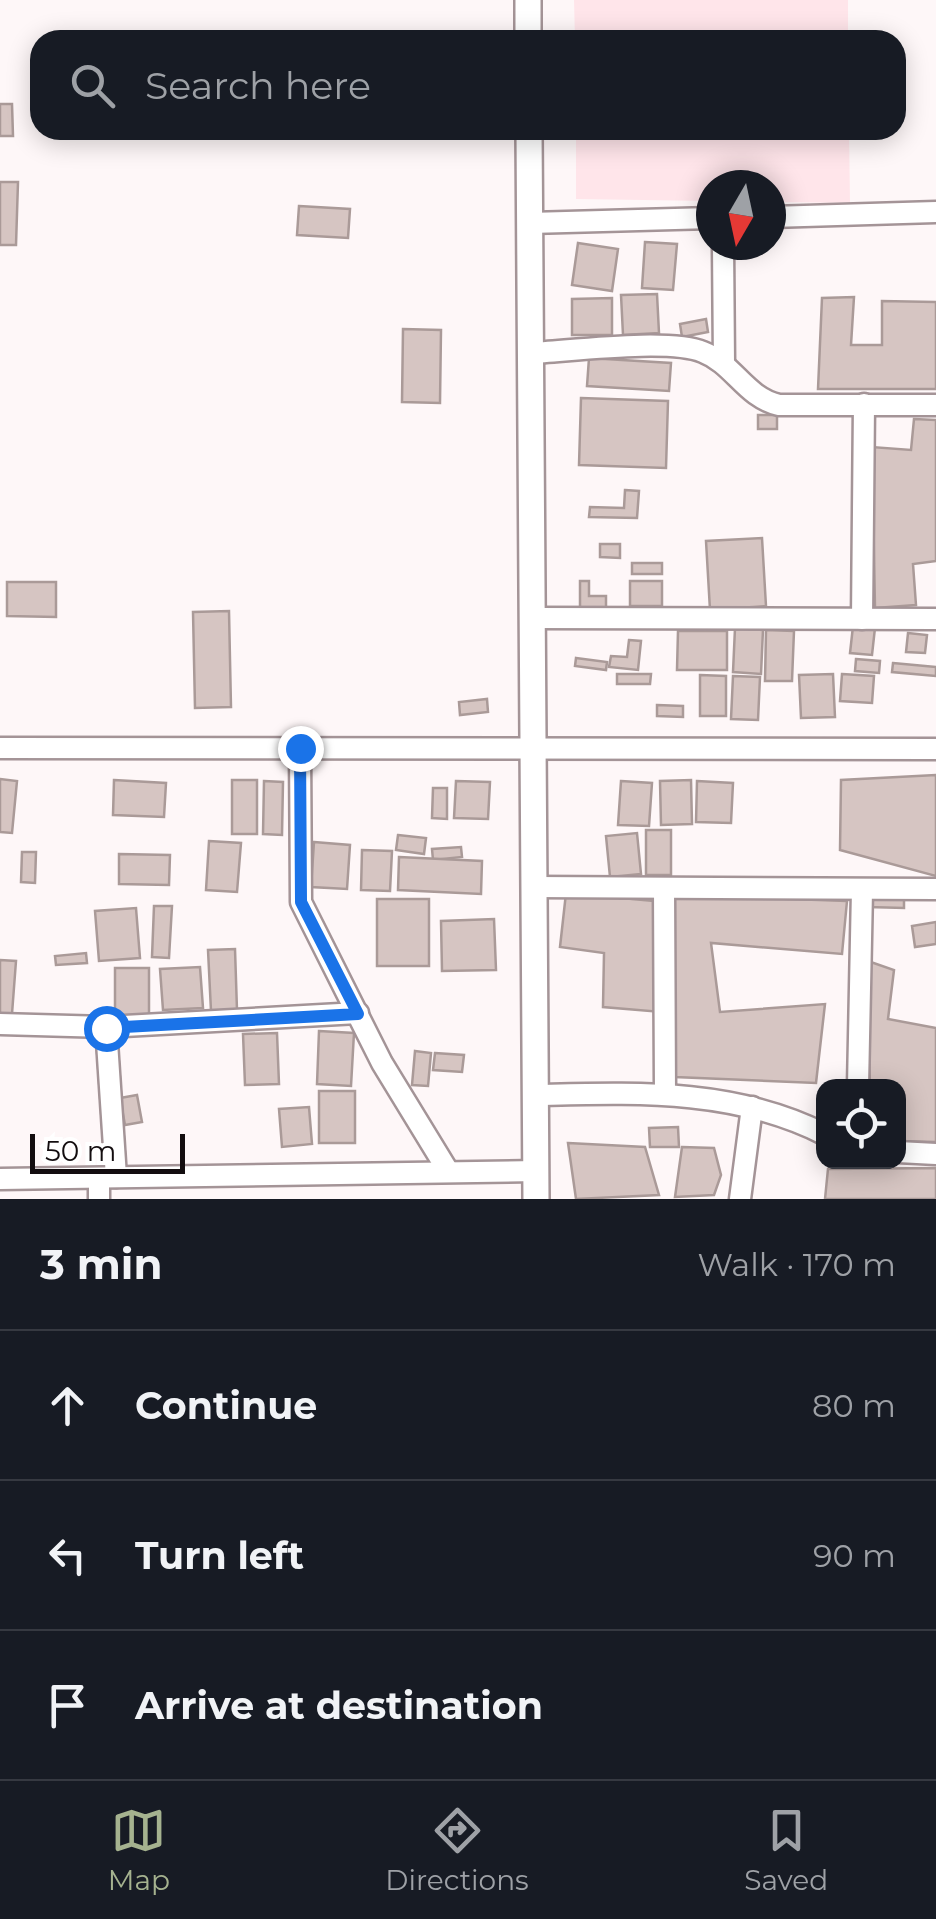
<!DOCTYPE html>
<html lang="en">
<head>
<meta charset="utf-8">
<style>
	body { margin:0; font-family:Montserrat,sans-serif; background:#20242c; color:#f1f3f6 }
	.controls { position:absolute; right:30px; bottom:30px; display:grid; overflow:hidden; border-radius:20px; box-shadow:0 5px 25px #0003 }
	.controls button { width:90px; height:90px; display:grid; place-items:center; padding:0; border:0; border-bottom:2px solid #363941; background:#171b24; color:#f1f3f6; font:50px sans-serif }
	.compass { position:absolute; left:696px; top:170px; width:90px; height:90px; border-radius:50%; background:#171b24; box-shadow:0 5px 25px #0003; rotate:189deg }
	.scale { position:absolute; left:30px; bottom:25px; width:155px; box-sizing:border-box; padding-left:10px; border:5px solid #130d0f; border-top:0; font-size:28px; line-height:35px; white-space:nowrap; color:#130d0f; -webkit-text-stroke:8px #fff; paint-order:stroke }
	.stop { position:absolute; width:30px; height:30px; margin:-22px; border:8px solid #1a73e8; border-radius:50%; background:#fff }
	.stop.end { background:#1a73e8; border-color:#fff; box-shadow:0 2px 10px #0008 }
	.list { margin:0; padding:0; list-style:none }
	h2 { display:flex; justify-content:space-between; align-items:center; height:130px; margin:0; padding:0 40px; font-size:42px }
	h2 small { font-size:32px; font-weight:400; color:#9ea1a6 }
	.list li { display:grid; grid-template-columns:65px 1fr auto; gap:30px; align-items:center; box-sizing:border-box; height:150px; padding:0 40px; border-top:2px solid #363941 }
	.list b { display:block; font-size:38px; white-space:nowrap }
	.list em { font-size:32px; font-style:normal; color:#9ea1a6 }
	.icon { flex:none; width:55px; height:55px; fill:none; stroke:currentColor; stroke-width:2; stroke-linecap:round; stroke-linejoin:round }
	.map { position:relative; flex:none; width:936px; height:1199px; overflow:hidden }
	.search { position:absolute; background:#171b24; box-shadow:0 5px 25px #0003; left:30px; right:30px; top:30px; height:110px; display:flex; align-items:center; gap:25px; box-sizing:border-box; padding:0 35px; border-radius:30px; color:#9ea1a6; font-size:38px }
	.sheet { height:580px; background:#171b24 }
	nav { display:flex; justify-content:space-around; align-items:center; box-sizing:border-box; height:140px; border-top:2px solid #363941; background:#171b24; font-size:28px; color:#9ea1a6 }
	nav a { display:grid; justify-items:center; gap:5px }
	nav .on { color:#a5b28f }
	.map>svg:first-child { display:block }
	.built { fill:#ffe5ea }
	.building { fill:#d6c5c2; stroke:#aa9a98; stroke-width:2.5 }
	.lines { fill:none; stroke-linecap:round; stroke-linejoin:round }
	.minor-casing { stroke:#a49497; stroke-width:25 }
	.tertiary-casing { stroke:#a49497; stroke-width:30 }
	.minor { stroke:#fff; stroke-width:20 }
	.tertiary { stroke:#fff; stroke-width:25 }
	.route { stroke:#1a73e8; stroke-width:12 }
</style>
</head>
<body>
<div class="map">
<svg width="936" height="1199" viewBox="0 0 936 1199">
	<rect width="100%" height="100%" fill="#fef7f8"/>
	<g class="built">
		<polygon points="574,0 848,0 848,40 575,40"/>
		<polygon points="576,130 849,130 850,203 771,202 771,185 711,185 711,201 576,199"/>
	</g>
	<g class="building">
		<polygon points="0,104 12,104 13,136 0,136"/>
		<polygon points="0,182 18,182 16,245 0,245"/>
		<polygon points="299,206 350,209 348,238 297,235"/>
		<polygon points="645,242 677,244 673,290 642,288"/>
		<polygon points="578,243 618,249 612,291 572,285"/>
		<polygon points="657,294 659,333 623,335 621,295"/>
		<polygon points="854,297 851,345 882,345 882,301 936,302 936,389 818,389 822,298"/>
		<polygon points="612,298 612,335 572,335 572,299"/>
		<polygon points="706,319 708,332 682,337 680,324"/>
		<polygon points="403,329 441,330 440,403 402,402"/>
		<polygon points="589,358 671,363 669,391 587,386"/>
		<polygon points="581,398 668,401 666,468 579,465"/>
		<rect x="758" y="415" width="19" height="14"/>
		<polygon points="914,419 936,420 936,561 913,564 916,605 875,608 872,447 911,450"/>
		<polygon points="625,490 639,491 637,518 589,517 590,507 624,508"/>
		<polygon points="762,538 766,606 710,610 706,541"/>
		<polygon points="600,544 620,544 620,558 600,557"/>
		<rect x="632" y="563" width="30" height="11"/>
		<polygon points="580,581 589,581 589,596 606,596 606,608 580,609"/>
		<rect x="630" y="581" width="32" height="25"/>
		<polygon points="7,582 56,582 56,617 7,616"/>
		<polygon points="229,611 231,707 195,708 193,612"/>
		<polygon points="853,626 875,628 872,655 850,653"/>
		<polygon points="735,628 763,630 761,674 733,672"/>
		<polygon points="766,630 794,631 792,681 765,681"/>
		<polygon points="678,631 727,631 727,670 677,670"/>
		<polygon points="908,633 927,635 925,653 906,652"/>
		<polygon points="629,640 641,641 638,670 609,667 611,656 627,657"/>
		<polygon points="576,658 607,662 606,670 575,666"/>
		<polygon points="856,659 880,661 879,673 855,671"/>
		<polygon points="893,663 936,667 936,676 892,672"/>
		<polygon points="617,674 651,674 650,684 617,684"/>
		<polygon points="833,674 835,717 801,718 799,675"/>
		<polygon points="842,674 874,676 872,703 840,701"/>
		<polygon points="700,675 726,676 726,716 700,716"/>
		<polygon points="733,676 760,677 758,720 731,719"/>
		<polygon points="487,699 488,712 460,715 459,702"/>
		<polygon points="657,705 683,706 683,717 657,716"/>
		<polygon points="936,775 936,876 840,850 841,780"/>
		<polygon points="0,779 17,781 12,833 0,832"/>
		<polygon points="114,780 166,783 164,817 113,815"/>
		<rect x="232" y="780" width="25" height="54"/>
		<polygon points="691,780 692,824 661,825 660,781"/>
		<polygon points="264,781 283,782 282,835 263,834"/>
		<polygon points="456,781 490,782 488,819 454,818"/>
		<polygon points="621,781 652,783 649,826 618,825"/>
		<polygon points="697,781 733,783 731,823 696,822"/>
		<polygon points="433,788 447,788 447,819 432,818"/>
		<rect x="646" y="830" width="25" height="45"/>
		<polygon points="637,833 641,874 610,877 606,836"/>
		<polygon points="398,835 426,838 424,854 396,850"/>
		<polygon points="209,841 241,843 237,892 206,890"/>
		<polygon points="314,842 350,845 347,889 311,887"/>
		<polygon points="461,847 462,857 433,860 432,849"/>
		<polygon points="362,850 392,851 390,891 361,890"/>
		<polygon points="22,852 36,852 35,883 21,882"/>
		<polygon points="119,854 170,855 169,885 119,884"/>
		<polygon points="399,857 482,861 481,894 398,890"/>
		<polygon points="566,893 654,901 661,1012 603,1007 604,953 560,947"/>
		<polygon points="670,895 847,901 842,954 711,943 720,1012 825,1004 816,1083 675,1077"/>
		<polygon points="868,895 904,896 904,908 868,907"/>
		<rect x="377" y="899" width="52" height="67"/>
		<polygon points="154,906 172,906 169,958 152,957"/>
		<polygon points="136,908 140,958 99,961 95,911"/>
		<polygon points="494,919 496,970 442,971 441,921"/>
		<polygon points="936,922 936,944 915,947 912,926"/>
		<polygon points="235,949 237,1010 211,1011 208,950"/>
		<polygon points="86,953 87,963 56,965 55,956"/>
		<polygon points="0,960 16,961 12,1014 0,1013"/>
		<polygon points="865,960 894,970 888,1019 936,1028 936,1142 898,1141 898,1086 870,1086"/>
		<polygon points="200,967 203,1008 163,1010 160,969"/>
		<rect x="115" y="968" width="34" height="53"/>
		<polygon points="319,1031 354,1033 351,1086 317,1084"/>
		<polygon points="277,1033 279,1084 245,1085 243,1034"/>
		<polygon points="415,1051 431,1053 428,1086 412,1085"/>
		<polygon points="435,1053 464,1055 462,1072 433,1070"/>
		<rect x="319" y="1091" width="36" height="52"/>
		<polygon points="137,1095 142,1122 125,1125 120,1098"/>
		<polygon points="309,1107 312,1144 282,1147 279,1109"/>
		<polygon points="678,1127 679,1147 650,1147 649,1128"/>
		<polygon points="568,1143 645,1147 659,1195 576,1199"/>
		<polygon points="682,1147 714,1148 721,1175 714,1195 675,1197"/>
		<polygon points="936,1168 936,1199 825,1199 828,1169"/>
	</g>
	<g class="lines">
		<g class="minor-casing">
			<g id="minor">
				<polyline points="771,217 936,212"/>
				<polyline points="530,223 711,218"/>
				<polyline points="723,245 724,364"/>
				<path d="M531,353C571,351 669,338 703,352C734,364 745,397 779,405H936"/>
				<polyline points="532,618 936,619"/>
				<polyline points="862,619 864,404"/>
				<polyline points="0,748 936,749"/>
				<polyline points="300,748 301,902 382,1063 448,1171"/>
				<polyline points="534,887 936,889"/>
				<polyline points="664,888 665,1092"/>
				<polyline points="0,1024 106,1027 358,1013"/>
				<polyline points="106,1027 116,1177"/>
				<polyline points="858,1086 862,890"/>
				<path d="M535,1095C634,1093 733,1088 824,1134"/>
				<polyline points="898,1152 936,1154"/>
				<polyline points="99,1178 99,1199"/>
				<polyline points="0,1179 536,1171"/>
				<polyline points="740,1199 752,1107"/>
			</g>
		</g>
		<g class="tertiary-casing">
			<g id="tertiary">
				<polyline points="528,0 528,40"/>
				<polyline points="529,130 536,1199"/>
			</g>
		</g>
		<use href="#minor" class="minor"/>
		<use href="#tertiary" class="tertiary"/>
	</g>
	<g class="lines">
		<polyline class="route" points="106,1028 358,1014 301,902 300,748"/>
	</g>
</svg>
<div class="controls">
<button><svg class="icon" aria-label="locate" viewBox="0 0 24 24"><circle cx="12" cy="12" r="6"/><path d="M12 2v4M12 18v4M2 12h4M18 12h4"/></svg></button>
</div>
<svg class="compass" viewBox="-18 -18 36 36"><path d="M0-13l5 13h-10z" fill="#e53935"/><path d="M0 13l5-13h-10z" fill="#9ea1a6"/></svg>
<div class="scale">50 m</div>
<div class="stop" style="left:106px;top:1028px"></div>
<div class="stop end" style="left:300px;top:748px"></div>
<div class="search"><svg class="icon" aria-label="search" viewBox="0 0 24 24"><circle cx="10" cy="10" r="6"/><path d="M15 15l6 6"/></svg>Search here</div>
</div>
<section class="sheet">
<h2>3 min<small>Walk · 170 m</small></h2>
<ul class="list">
<li><svg class="icon" aria-label="ahead" viewBox="0 0 24 24"><path d="M12 20V5M6 11l6-6 6 6"/></svg><div><b>Continue</b></div><em>80 m</em></li>
<li><svg class="icon" aria-label="left" viewBox="0 0 24 24"><path d="M17 20v-9H6M10 6l-5 5 5 5"/></svg><div><b>Turn left</b></div><em>90 m</em></li>
<li><svg class="icon" aria-label="arrive" viewBox="0 0 24 24"><path d="M6 21V4h12l-3 4 3 4H6"/></svg><div><b>Arrive at destination</b></div></li>
</ul>
</section>
<nav>
<a class="on"><svg class="icon" aria-label="map" viewBox="0 0 24 24"><path d="M3 6l6-2 6 2 6-2v14l-6 2-6-2-6 2zM9 4v14M15 6v14"/></svg>Map</a>
<a><svg class="icon" aria-label="directions" viewBox="0 0 24 24"><path d="M12 3l9 9-9 9-9-9zM9 14v-3h6M13 9l2 2-2 2"/></svg>Directions</a>
<a><svg class="icon" aria-label="saved" viewBox="0 0 24 24"><path d="M7 4h10v16l-5-4-5 4z"/></svg>Saved</a>
</nav>
</body>
</html>
